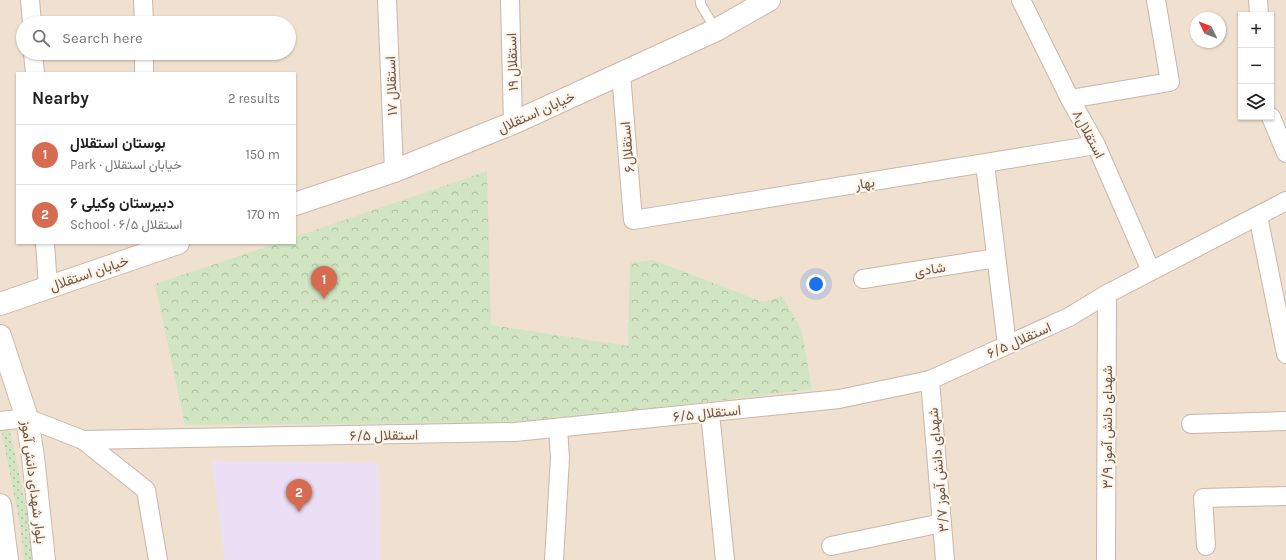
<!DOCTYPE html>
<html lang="en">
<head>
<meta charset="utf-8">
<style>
	body { margin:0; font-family:Karla,Vazirmatn,sans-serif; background:#f2f2f2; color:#222 }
	.controls { position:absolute; right:12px; top:12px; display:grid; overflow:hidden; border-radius:0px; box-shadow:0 1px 3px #0004 }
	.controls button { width:36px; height:36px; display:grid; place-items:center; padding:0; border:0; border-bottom:1px solid #e0e0e0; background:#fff; color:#222; font:20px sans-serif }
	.compass { position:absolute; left:1190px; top:12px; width:36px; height:36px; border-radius:50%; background:#fff; box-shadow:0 1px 3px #0004; rotate:313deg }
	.you { position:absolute; left:816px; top:284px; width:14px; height:14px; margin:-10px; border:3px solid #fff; border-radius:50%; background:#1a73e8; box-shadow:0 0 0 6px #1a73e833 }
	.badge { display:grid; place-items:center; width:26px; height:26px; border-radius:50%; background:#d76b52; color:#fff; font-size:13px; font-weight:700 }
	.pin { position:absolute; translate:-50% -33px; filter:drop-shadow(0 1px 2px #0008) }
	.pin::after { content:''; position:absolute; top:21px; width:14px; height:12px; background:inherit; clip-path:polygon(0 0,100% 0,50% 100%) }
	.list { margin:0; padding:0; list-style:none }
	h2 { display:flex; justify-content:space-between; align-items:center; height:52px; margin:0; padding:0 16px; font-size:17px }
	h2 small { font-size:13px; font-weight:400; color:#767676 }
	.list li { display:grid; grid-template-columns:26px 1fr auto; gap:12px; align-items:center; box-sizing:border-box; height:60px; padding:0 16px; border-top:1px solid #e0e0e0 }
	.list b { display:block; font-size:15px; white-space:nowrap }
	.list p { margin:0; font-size:13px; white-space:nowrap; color:#767676 }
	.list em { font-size:13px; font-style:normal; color:#767676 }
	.icon { flex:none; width:22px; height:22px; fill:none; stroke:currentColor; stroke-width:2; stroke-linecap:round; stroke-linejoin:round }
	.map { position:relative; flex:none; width:1286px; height:560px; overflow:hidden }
	.search { position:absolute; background:#fff; box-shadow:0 1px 3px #0004; left:16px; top:16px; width:280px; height:44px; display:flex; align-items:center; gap:10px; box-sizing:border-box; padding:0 14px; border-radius:22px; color:#767676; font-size:15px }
	.panel { position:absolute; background:#fff; box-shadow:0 1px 3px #0004; left:16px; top:72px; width:280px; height:172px; border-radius:0px }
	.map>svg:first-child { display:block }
	.residential { fill:#f0e0d0; fill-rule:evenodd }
	.education { fill:#ecdef5 }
	.grass { fill:url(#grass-dots) }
	.forest { fill:url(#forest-crowns) }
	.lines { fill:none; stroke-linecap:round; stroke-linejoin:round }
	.service-casing { stroke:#c8b6aa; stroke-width:11 }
	.minor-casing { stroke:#c8b6aa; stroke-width:20 }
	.secondary-casing { stroke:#cdb8aa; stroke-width:24 }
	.service { stroke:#fff; stroke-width:9 }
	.minor { stroke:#fff; stroke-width:18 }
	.secondary { stroke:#fff; stroke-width:22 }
	.labels { text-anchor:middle; stroke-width:4; stroke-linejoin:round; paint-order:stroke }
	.street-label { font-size:14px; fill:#6d564b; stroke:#fdf3e7 }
</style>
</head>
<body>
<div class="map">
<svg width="1286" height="560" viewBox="0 0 1286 560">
	<defs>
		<pattern id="grass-dots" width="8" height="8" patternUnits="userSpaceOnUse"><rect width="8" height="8" fill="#d1e5c2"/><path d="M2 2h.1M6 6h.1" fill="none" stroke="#aebca0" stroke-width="1.8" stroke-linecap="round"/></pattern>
		<pattern id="forest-crowns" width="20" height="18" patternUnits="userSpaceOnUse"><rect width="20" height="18" fill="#d1e5c2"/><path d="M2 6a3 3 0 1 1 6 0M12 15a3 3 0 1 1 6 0" fill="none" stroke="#aebca0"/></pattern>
	</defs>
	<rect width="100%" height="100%" fill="#f9efe1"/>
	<path class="residential" d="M0,0H1286V560H0ZM1241,15H1271V117H1241ZM1196,18H1220V42H1196ZM23,23H289V53H23ZM17,73H295V243H17Z"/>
	<polygon class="education" points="212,461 379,463 380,560 225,560"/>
	<polygon class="grass" points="8,430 11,435 29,522 33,560 24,560 20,525 2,434 4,431"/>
	<polygon class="forest" points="487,171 491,325 628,346 630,263 653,260 763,302 782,296 801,329 812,389 616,413 497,423 185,425 155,284 278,243 295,243 295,237"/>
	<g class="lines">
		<g class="service-casing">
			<polyline id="service" points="700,0 701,5 716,30"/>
		</g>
		<g class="minor-casing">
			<g id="minor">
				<polyline points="30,0 32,23"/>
				<polyline points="143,0 144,23"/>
				<polyline points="387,0 394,171"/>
				<polyline points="510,0 513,123"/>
				<polyline points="1021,0 1070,99 1096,145 1151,271"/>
				<polyline points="1258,0 1259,15"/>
				<polyline points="33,53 35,73"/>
				<polyline points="144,53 144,73"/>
				<polyline points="621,74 633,220 1096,145"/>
				<polyline points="1070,99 1170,82 1156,0"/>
				<polyline points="1271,117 1286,153"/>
				<polyline points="985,164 1007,345"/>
				<polyline points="1258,216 1286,354"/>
				<polyline points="45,243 48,287"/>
				<polyline points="863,279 996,258"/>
				<polyline points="930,380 945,560"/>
				<polyline points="710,413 725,560"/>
				<polyline points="0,421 27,418 83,440 146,490 158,560"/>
				<polyline points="1191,424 1286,421"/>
				<polyline points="83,440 515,432 839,399 930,380 1069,317 1107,294 1286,201"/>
				<polyline points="831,546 942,523"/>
				<polyline points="1206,546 1203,498 1286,496"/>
				<polyline points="554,560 560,458 558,428"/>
				<polyline points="1106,560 1107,294"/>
			</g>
		</g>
		<g class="secondary-casing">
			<g id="secondary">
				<polyline points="295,204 394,171 513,123 716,30 769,0"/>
				<polyline points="0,304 178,243"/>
				<polyline points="0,336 27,418 33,457 44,560"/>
				<polyline points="0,505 7,560"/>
			</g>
		</g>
		<use href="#service" class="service"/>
		<use href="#minor" class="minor"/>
		<use href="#secondary" class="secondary"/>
	</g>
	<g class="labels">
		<g class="street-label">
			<text transform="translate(512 62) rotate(-92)" y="5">استقلال ۱۹</text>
			<text transform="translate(391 86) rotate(-92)" y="5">استقلال ۱۷</text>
			<text transform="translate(536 112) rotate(-24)" y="5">خیابان استقلال</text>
			<text transform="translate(1089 134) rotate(62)" y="5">استقلال۸</text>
			<text transform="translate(627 147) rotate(-95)" y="5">استقلال۶</text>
			<text transform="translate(865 183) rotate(-9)" y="5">بهار</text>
			<text transform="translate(930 269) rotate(-9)" y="5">شادی</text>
			<text transform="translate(89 273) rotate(-19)" y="5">خیابان استقلال</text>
			<text transform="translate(1019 340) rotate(-24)" y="5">استقلال ۶/۵</text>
			<text transform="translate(707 413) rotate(-6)" y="5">استقلال ۶/۵</text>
			<text transform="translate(1107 427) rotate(-90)" y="5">شهدای دانش آموز ۳/۹</text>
			<text transform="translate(384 435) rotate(-1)" y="5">استقلال ۶/۵</text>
			<text transform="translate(938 470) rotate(-95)" y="5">شهدای دانش آموز ۳/۷</text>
			<text transform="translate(34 482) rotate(83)" y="5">بلوار شهدای دانش آموز</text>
		</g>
	</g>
</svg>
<div class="controls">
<button>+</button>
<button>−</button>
<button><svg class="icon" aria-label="layers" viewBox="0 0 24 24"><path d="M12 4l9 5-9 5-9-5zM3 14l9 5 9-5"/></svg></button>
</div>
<svg class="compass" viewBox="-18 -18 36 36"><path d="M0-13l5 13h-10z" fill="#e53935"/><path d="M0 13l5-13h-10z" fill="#767676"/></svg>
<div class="you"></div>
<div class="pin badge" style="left:324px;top:299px">1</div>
<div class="pin badge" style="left:299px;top:512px">2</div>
<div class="search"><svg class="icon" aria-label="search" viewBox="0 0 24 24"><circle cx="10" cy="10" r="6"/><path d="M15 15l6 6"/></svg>Search here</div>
<section class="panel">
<h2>Nearby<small>2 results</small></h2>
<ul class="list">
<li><span class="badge">1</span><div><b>بوستان استقلال</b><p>Park · خیابان استقلال</p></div><em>150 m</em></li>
<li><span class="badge">2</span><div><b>دبیرستان وکیلی ۶</b><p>School · استقلال ۶/۵</p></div><em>170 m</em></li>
</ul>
</section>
</div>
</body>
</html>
